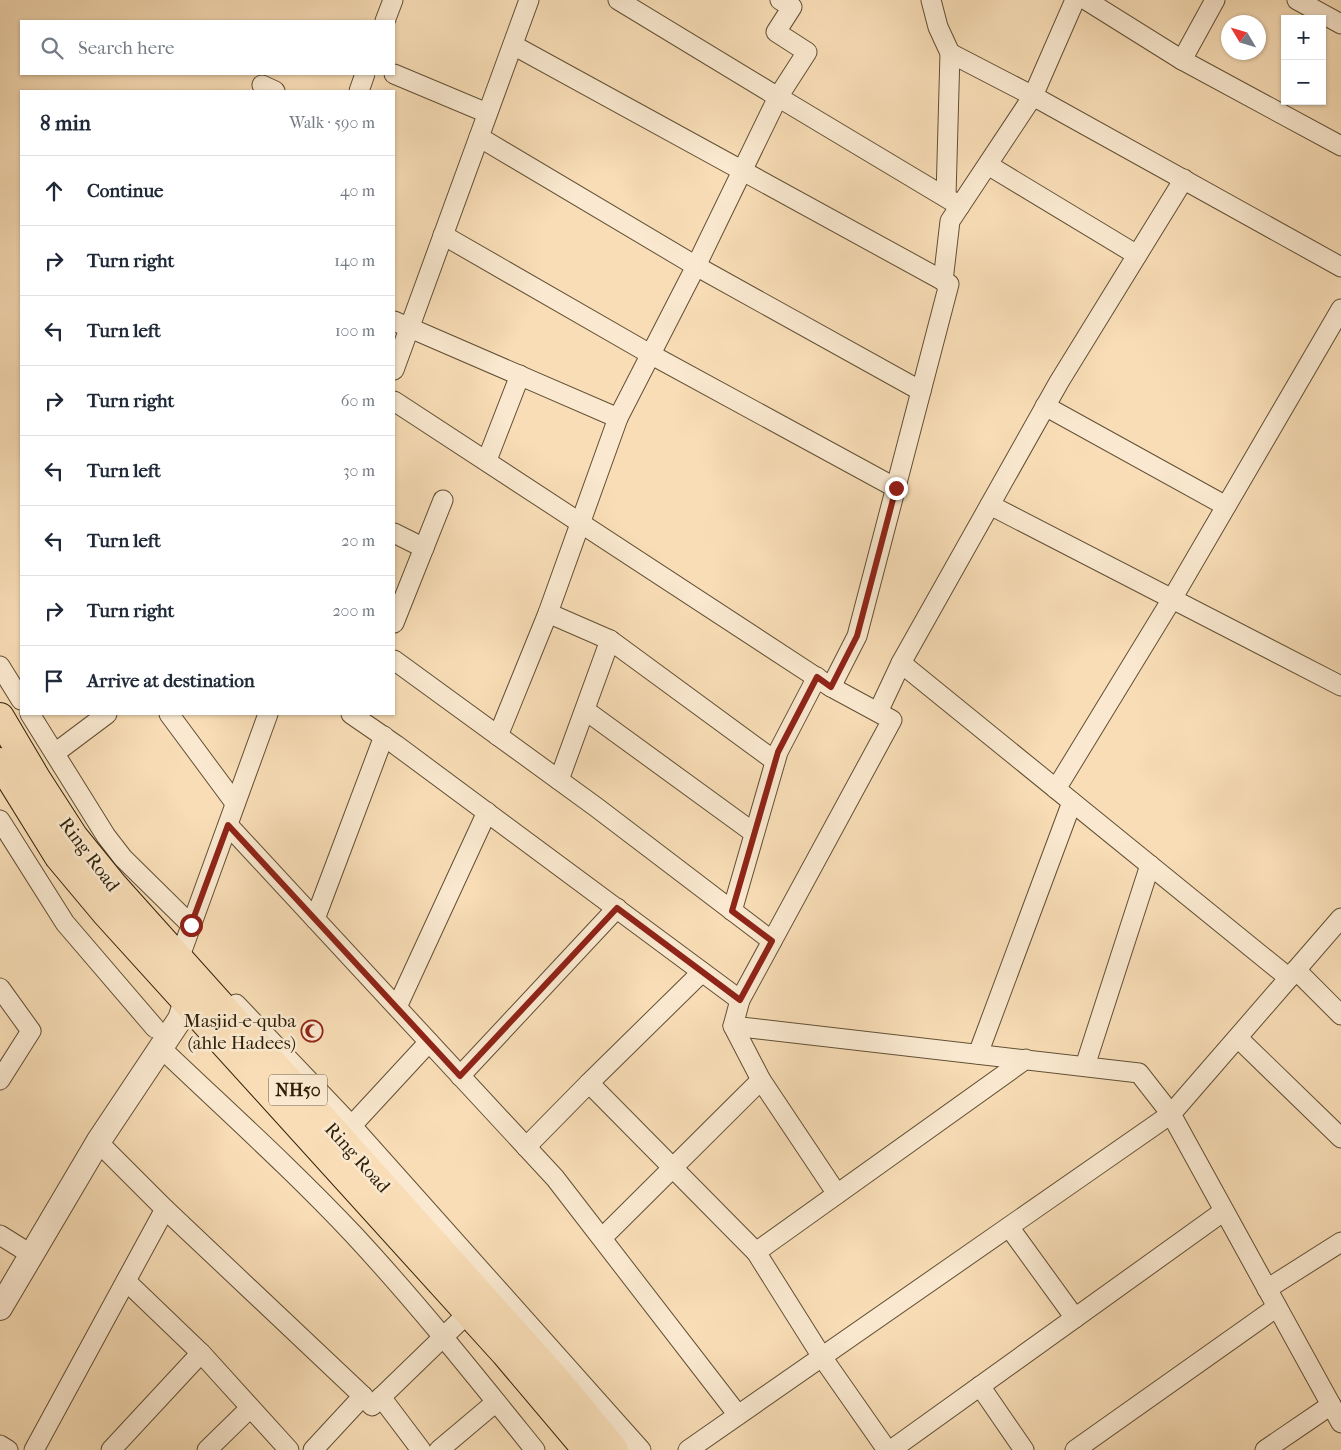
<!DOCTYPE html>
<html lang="en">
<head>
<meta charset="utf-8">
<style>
	body { margin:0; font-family:"IM FELL French Canon",serif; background:#f6f6f7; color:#1f2937 }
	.controls { position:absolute; right:15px; top:15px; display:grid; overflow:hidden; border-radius:0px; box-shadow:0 1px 4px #0004 }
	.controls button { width:45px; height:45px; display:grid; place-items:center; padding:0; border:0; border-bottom:1px solid #e0e1e3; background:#fff; color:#1f2937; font:25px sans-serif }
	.compass { position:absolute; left:1221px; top:15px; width:45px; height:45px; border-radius:50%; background:#fff; box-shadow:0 1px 4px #0004; rotate:308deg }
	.stop { position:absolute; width:15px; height:15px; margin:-11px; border:4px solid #8f2418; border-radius:50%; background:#fff }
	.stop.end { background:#8f2418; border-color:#fff; box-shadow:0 1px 5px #0008 }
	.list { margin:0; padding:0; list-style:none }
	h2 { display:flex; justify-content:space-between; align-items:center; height:65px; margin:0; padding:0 20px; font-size:21px }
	h2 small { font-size:16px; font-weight:400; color:#747a83 }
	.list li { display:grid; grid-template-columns:32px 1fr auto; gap:15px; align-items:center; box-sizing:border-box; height:70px; padding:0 20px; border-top:1px solid #e0e1e3 }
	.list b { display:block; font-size:19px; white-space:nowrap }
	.list em { font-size:16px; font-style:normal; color:#747a83 }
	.icon { flex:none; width:28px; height:28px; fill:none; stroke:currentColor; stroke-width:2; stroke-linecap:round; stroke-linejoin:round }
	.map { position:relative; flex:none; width:1341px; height:1450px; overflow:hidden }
	.search { position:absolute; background:#fff; box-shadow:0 1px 4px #0004; left:20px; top:20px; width:375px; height:55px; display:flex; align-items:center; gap:12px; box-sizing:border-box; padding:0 18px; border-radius:0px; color:#747a83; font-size:19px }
	.panel { position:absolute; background:#fff; box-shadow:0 1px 4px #0004; left:20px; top:90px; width:375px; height:625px; border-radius:0px }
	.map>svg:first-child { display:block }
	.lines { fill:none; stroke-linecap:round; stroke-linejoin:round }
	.minor-casing { stroke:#614f34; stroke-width:21 }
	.tertiary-casing { stroke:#614f34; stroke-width:26 }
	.trunk-casing { stroke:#2f2009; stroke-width:30 }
	.minor { stroke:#fae9d0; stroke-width:19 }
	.tertiary { stroke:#fae9d0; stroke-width:24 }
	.trunk { stroke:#f8ddb6; stroke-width:28 }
	.route { stroke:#8f2418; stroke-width:6 }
	.labels { text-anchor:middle; stroke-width:5; stroke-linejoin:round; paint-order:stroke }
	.shield { fill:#fae9d0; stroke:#6c5c45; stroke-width:1 }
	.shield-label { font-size:18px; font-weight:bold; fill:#2f2009 }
	.street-label { font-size:19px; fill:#2f2009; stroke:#fae9d0 }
	.poi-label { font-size:19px; fill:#2f2009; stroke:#fae9d0; text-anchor:end }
</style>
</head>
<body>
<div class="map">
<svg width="1341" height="1450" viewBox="0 0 1341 1450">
	<rect width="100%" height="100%" fill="#f8ddb6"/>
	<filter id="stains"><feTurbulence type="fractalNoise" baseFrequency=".004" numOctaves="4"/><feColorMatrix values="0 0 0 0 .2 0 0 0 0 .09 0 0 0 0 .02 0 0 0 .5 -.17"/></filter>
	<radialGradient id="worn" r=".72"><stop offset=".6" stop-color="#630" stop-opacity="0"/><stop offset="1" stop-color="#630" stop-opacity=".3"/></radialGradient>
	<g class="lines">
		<g class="minor-casing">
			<g id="minor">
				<polyline points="780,0 792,7 776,32 807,52 778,97 960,206"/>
				<polyline points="931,0 938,27 950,53 946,196"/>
				<polyline points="1086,0 1182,60 1341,146"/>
				<polyline points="1297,0 1341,24"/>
				<polyline points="385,21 393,0"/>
				<polyline points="950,53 1033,96 1075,0"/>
				<polyline points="1182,60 1215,0"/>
				<polyline points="394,74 487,113"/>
				<polyline points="262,85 275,91"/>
				<polyline points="359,91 365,74"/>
				<polyline points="479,137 696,266 921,391"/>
				<polyline points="988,165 1137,255"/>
				<polyline points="443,235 650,354 896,488"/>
				<polyline points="943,281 950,221 1033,96 1341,267"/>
				<polyline points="394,321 618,418 696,266 778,97 618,0"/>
				<polyline points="394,370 529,0"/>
				<polyline points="394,401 831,687 857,636 949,284 513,45"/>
				<polyline points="1045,406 1226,506"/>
				<polyline points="487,460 520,375"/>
				<polyline points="990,505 1341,686"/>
				<polyline points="394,533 424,548"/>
				<polyline points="548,613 610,640"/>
				<polyline points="394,623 443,500"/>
				<polyline points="394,660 596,807 772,941"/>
				<polyline points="901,663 1059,382 1184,179"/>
				<polyline points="0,666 21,700"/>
				<polyline points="585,710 754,833"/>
				<polyline points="878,712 901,663 1289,978 1171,1114 1341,1423"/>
				<polyline points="30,714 106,836 123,858 191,925"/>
				<polyline points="169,714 235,803"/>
				<polyline points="351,714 396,745 740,1000"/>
				<polyline points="498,736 548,613 618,418"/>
				<polyline points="55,753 107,714"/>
				<polyline points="559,780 610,640 775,761"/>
				<polyline points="1056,789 1172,599 1341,309"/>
				<polyline points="0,820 65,923 155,1028"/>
				<polyline points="228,825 555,1178 738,1415"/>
				<polyline points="732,911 778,752 817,677"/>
				<polyline points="315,919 384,736"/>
				<polyline points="179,959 268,714"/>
				<polyline points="1296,970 1341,1015"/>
				<polyline points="702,972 589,1083 756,1252 822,1357 887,1450"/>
				<polyline points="1289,978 1341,918"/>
				<polyline points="0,988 31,1031 0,1080"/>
				<polyline points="236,1004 352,1126 641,1450"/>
				<polyline points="397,1007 487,812"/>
				<polyline points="1238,1038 1341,1138"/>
				<path d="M161,1048C226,1110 293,1170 354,1235C418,1304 477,1378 535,1450"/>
				<polyline points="978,1054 1072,802"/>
				<polyline points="1085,1066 1150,865"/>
				<polyline points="460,1076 617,908"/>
				<polyline points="761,1080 837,1194"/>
				<polyline points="343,1135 429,1042"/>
				<polyline points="98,1142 165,1209 363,1396"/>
				<polyline points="526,1147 589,1083"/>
				<polyline points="1009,1227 1075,1318"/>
				<polyline points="0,1235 32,1255"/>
				<polyline points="602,1238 761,1080 733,1026"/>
				<polyline points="756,1252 1026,1059"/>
				<polyline points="1267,1289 1341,1242"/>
				<polyline points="201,1353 289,1450"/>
				<polyline points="980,1386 1024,1450"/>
				<polyline points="381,1397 421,1450"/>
				<polyline points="0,1445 8,1450"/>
				<polyline points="34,1450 165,1209"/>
				<polyline points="111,1450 201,1353 126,1281"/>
				<polyline points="207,1450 250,1408"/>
				<polyline points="313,1450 363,1396 372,1406 468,1313"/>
				<polyline points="439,1450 496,1402"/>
				<polyline points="688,1450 1171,1114 1139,1073 733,1026 740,1000 892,720 831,687"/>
				<polyline points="891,1450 1224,1211"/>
				<polyline points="1075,1450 1277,1307"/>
				<polyline points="1265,1450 1331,1405"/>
			</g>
		</g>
		<g class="tertiary-casing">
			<polyline id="tertiary" points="0,1308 98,1142 180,1019 186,1001 198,991"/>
		</g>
		<g class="trunk-casing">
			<g id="trunk">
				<polyline points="0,717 36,778 74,837 113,885 554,1377 614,1450"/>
				<polyline points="0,762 59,857 105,912 505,1353 587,1450"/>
			</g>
		</g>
		<use href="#minor" class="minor"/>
		<use href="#tertiary" class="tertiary"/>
		<use href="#trunk" class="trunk"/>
	</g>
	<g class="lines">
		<polyline class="route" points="191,925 228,825 460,1076 617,908 740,1000 772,941 732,911 778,752 817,677 831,687 857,636 896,488"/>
	</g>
	<defs>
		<g id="mosque-ring" transform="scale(1.125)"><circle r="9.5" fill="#fae9d0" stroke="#8f2418" stroke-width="1.5"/><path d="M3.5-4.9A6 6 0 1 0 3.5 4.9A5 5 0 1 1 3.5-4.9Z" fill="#8f2418"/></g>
	</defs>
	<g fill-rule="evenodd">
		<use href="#mosque-ring" x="312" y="1031"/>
	</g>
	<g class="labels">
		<rect class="shield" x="269" y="1074.5" width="58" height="31" rx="4"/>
		<g class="shield-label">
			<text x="298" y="1096">NH50</text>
		</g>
		<g class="street-label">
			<text transform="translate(90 854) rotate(53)" y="7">Ring Road</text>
			<text transform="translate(358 1157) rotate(48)" y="7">Ring Road</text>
		</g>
		<g class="poi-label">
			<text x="296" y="1027">Masjid-e-quba<tspan x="296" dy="22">(ahle Hadees)</tspan></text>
		</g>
	</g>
	<rect width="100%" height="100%" filter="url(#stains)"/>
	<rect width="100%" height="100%" fill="url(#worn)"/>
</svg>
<div class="controls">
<button>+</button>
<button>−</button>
</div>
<svg class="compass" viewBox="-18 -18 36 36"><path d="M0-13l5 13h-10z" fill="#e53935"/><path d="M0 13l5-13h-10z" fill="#747a83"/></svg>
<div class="stop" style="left:191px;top:925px"></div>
<div class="stop end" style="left:896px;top:488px"></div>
<div class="search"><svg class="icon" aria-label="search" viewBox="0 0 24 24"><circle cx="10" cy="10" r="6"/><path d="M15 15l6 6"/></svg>Search here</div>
<section class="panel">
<h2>8 min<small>Walk · 590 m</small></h2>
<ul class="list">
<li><svg class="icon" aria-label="ahead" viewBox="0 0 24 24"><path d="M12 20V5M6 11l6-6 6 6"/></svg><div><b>Continue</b></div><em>40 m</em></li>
<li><svg class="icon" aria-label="right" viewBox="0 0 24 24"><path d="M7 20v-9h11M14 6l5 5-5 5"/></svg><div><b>Turn right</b></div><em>140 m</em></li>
<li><svg class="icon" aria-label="left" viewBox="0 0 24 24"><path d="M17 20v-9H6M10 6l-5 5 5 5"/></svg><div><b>Turn left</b></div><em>100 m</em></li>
<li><svg class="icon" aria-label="right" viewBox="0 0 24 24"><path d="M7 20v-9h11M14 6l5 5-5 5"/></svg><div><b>Turn right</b></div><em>60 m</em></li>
<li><svg class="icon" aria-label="left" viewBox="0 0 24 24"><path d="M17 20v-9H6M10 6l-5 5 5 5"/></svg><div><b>Turn left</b></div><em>30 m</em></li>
<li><svg class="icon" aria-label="left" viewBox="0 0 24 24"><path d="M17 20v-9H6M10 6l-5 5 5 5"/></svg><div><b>Turn left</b></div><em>20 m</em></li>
<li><svg class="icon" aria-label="right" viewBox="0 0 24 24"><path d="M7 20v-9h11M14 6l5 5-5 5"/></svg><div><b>Turn right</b></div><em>200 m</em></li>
<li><svg class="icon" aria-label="arrive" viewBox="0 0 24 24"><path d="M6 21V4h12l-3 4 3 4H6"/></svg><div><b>Arrive at destination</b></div></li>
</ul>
</section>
</div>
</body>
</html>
